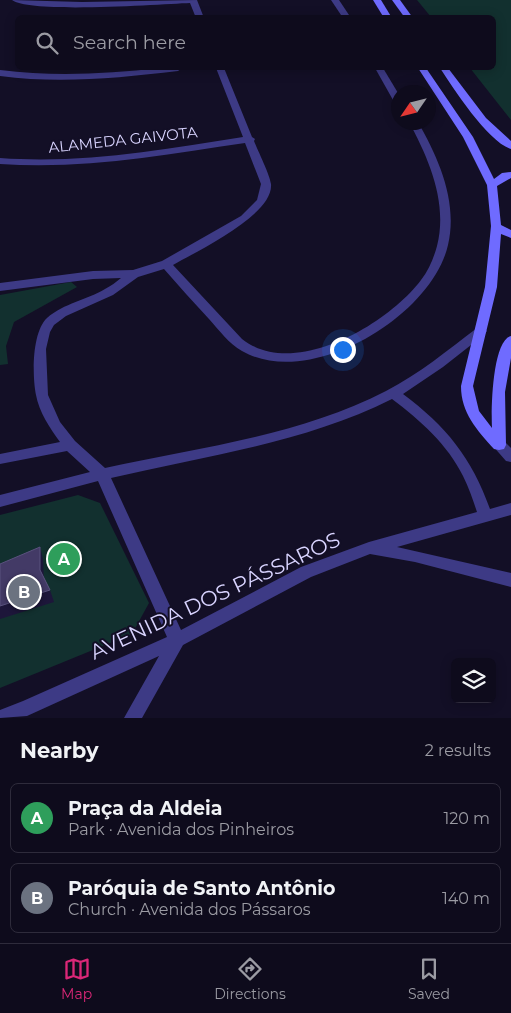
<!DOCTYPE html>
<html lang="en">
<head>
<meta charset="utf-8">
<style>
	body { margin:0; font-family:Montserrat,sans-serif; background:#1c1929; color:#f1f3f6 }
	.controls { position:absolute; right:15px; bottom:15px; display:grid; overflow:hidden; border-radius:8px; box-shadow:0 2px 12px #0003 }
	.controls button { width:45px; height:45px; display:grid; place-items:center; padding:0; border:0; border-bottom:1px solid #2e2b3b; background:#0e0b1c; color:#f1f3f6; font:25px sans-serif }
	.compass { position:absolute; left:391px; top:85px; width:45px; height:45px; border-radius:50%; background:#0e0b1c; box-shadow:0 2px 12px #0003; rotate:235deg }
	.you { position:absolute; left:342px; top:349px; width:18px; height:18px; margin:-12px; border:4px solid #fff; border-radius:50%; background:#1a73e8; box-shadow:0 0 0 8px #1a73e833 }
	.badge { display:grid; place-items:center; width:32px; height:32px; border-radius:50%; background:#db2777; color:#fff; font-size:16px; font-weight:700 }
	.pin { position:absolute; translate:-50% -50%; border:2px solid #fff; box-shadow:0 1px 5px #0006 }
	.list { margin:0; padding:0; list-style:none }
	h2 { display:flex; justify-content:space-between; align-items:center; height:65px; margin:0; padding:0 20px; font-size:21px }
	h2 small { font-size:16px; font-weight:400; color:#9b9ba3 }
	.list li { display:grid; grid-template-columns:32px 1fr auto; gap:15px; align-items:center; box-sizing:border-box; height:70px; margin:0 10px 10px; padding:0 10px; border:1px solid #2e2b3b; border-radius:8px }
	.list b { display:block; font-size:19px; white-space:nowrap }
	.list p { margin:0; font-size:16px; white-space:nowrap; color:#9b9ba3 }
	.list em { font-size:16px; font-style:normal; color:#9b9ba3 }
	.icon { flex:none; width:28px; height:28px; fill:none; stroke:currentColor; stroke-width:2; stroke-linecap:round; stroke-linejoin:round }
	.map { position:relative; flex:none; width:511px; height:718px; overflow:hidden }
	.search { position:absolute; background:#0e0b1c; box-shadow:0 2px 12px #0003; left:15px; right:15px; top:15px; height:55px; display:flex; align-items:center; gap:12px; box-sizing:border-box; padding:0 18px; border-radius:8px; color:#9b9ba3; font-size:19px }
	.sheet { height:225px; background:#0e0b1c }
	nav { display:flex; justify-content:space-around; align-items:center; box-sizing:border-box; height:70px; border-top:1px solid #2e2b3b; background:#0e0b1c; font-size:14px; color:#9b9ba3 }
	nav a { display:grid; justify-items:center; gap:2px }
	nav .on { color:#db2777 }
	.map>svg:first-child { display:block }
	.green { fill:#12302f }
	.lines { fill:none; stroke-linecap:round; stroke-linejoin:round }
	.minor { fill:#3d3a85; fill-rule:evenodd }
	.tertiary { fill:#3d3a85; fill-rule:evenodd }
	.secondary { fill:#6f6bff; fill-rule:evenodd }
	.shaded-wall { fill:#1d163a }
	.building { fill:#433a66; stroke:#5a527e }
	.labels { text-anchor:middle; stroke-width:4; stroke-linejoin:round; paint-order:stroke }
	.far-street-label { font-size:15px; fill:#d9d4ff; stroke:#130f26 }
	.near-street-label { font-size:21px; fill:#d9d4ff; stroke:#130f26 }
</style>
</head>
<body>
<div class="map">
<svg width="511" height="718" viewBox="0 0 511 718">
	<rect width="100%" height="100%" fill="#130f26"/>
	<g class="green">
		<polygon points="417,0 511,0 511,120 470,68 494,68 494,18 431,17"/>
		<polygon points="71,282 77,287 14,322 6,346 8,364 0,365 0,295"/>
		<polygon points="78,495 100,503 149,603 132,634 0,688 0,515"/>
	</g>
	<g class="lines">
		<g class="minor">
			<path d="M12,0L82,2L197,0L204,18H196L190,3C161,4 31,14 12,0Z"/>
			<polygon points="331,0 339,0 351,18 343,18"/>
			<path d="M160,68H182L178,71C118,78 60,84 0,76V70C54,77 106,74 160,68Z"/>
			<path d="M216,68H224L252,137L255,139L254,141C258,151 270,175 271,184C274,215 197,251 173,265L242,339C294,380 388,324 421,280C429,270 434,257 437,246C448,203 429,159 409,122H418C439,159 458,202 448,245C432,316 310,390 242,351C229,344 219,330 209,319C194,303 179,286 164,269L138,277L113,295L66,316L54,325L50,332L46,349L48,395L60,422L75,441L105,468C199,447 299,436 386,391C419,374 448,350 477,328H485L487,331L485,334L443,367L403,394C446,426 472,458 490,509L511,503V515L397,547L511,573V587L415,562L370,554L311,577L183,645L142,718H124L159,656L27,716L0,718V710L23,701L167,637L98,481L0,507V495L90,472L67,451L0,464V454L60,442C50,428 39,412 36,395C32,375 32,332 47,318C64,303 87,300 105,289C111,286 116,282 121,278L93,279L0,291V283L93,271L133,270L162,261L241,216L257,200L261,184L245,143C163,155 83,170 0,164V158C82,164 162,150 243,137ZM392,399C420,420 448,445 463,476C469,488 473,500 477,512L369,542L301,567L181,630L111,478C206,456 304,443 392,399Z"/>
			<polygon points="375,68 383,68 398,93 398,103 393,100"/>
		</g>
		<polygon class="tertiary" points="499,440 504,441 511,448 511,462 506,461 492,445 494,441"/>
		<g class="secondary">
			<polygon points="373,0 381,0 392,18 384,18"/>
			<polygon points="392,0 400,0 413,18 405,18"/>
			<path d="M418,68H426L473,137L494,179L502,173L511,172V178L497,186L501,225L511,230V238L501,234L497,287L473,386L479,411L492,428C491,411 492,341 511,336V358L505,392L506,445L504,449L499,450L494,449C477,430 461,413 461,386L485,287L491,226L487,185L463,137Z"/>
			<path d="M440,68H448L486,118L511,141V149C488,142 453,88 440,68Z"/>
		</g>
	</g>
	<g class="shaded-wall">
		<polygon points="40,547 43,559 44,582 40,570"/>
		<polygon points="50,590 54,602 0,619 0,606"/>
	</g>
	<polygon class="building" points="40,547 40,570 50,590 0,606 0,564"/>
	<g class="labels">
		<g class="far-street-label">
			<text transform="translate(123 140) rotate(-6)" y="5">ALAMEDA GAIVOTA</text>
		</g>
		<g class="near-street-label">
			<text transform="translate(215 596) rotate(-25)" y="7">AVENIDA DOS PÁSSAROS</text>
		</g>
	</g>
</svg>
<div class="controls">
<button><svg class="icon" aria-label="layers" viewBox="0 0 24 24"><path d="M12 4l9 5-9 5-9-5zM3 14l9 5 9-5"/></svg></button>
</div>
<svg class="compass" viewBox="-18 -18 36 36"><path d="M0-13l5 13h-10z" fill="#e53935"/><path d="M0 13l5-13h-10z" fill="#9b9ba3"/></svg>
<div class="you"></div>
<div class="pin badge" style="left:64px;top:559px;background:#2e9e5b">A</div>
<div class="pin badge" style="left:24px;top:592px;background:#6b7280">B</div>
<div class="search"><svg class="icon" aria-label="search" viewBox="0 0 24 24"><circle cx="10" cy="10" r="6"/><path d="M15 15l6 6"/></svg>Search here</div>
</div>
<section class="sheet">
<h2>Nearby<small>2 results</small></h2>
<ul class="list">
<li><span class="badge" style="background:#2e9e5b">A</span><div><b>Praça da Aldeia</b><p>Park · Avenida dos Pinheiros</p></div><em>120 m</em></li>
<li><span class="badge" style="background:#6b7280">B</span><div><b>Paróquia de Santo Antônio</b><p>Church · Avenida dos Pássaros</p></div><em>140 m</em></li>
</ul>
</section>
<nav>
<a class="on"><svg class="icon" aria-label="map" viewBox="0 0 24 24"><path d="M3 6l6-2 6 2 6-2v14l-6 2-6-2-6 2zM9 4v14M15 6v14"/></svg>Map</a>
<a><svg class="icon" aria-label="directions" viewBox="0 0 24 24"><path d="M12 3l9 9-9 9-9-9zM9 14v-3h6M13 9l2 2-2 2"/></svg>Directions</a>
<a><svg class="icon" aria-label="saved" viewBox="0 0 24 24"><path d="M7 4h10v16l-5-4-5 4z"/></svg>Saved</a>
</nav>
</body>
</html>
